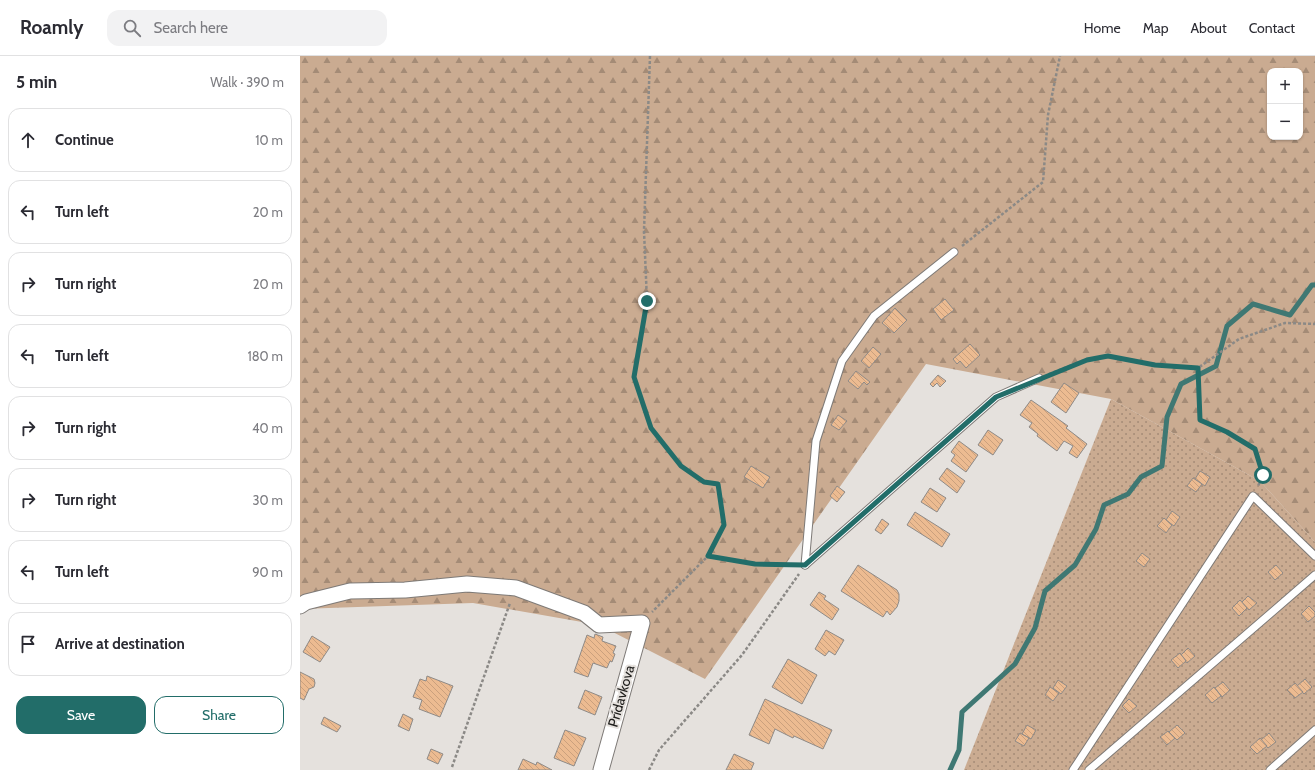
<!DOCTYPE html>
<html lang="en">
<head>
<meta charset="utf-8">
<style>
	body { margin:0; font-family:Cabin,sans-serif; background:#f2f2f3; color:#2b2b33 }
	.controls { position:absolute; right:12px; top:12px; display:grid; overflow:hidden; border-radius:8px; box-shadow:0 1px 3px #0004 }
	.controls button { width:36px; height:36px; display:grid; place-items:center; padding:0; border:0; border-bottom:1px solid #e1e1e2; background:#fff; color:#2b2b33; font:20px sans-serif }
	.stop { position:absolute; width:12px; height:12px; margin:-9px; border:3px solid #226d69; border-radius:50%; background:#fff }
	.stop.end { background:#226d69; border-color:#fff; box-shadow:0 1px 4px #0008 }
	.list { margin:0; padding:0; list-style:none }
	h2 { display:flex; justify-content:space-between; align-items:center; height:52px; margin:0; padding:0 16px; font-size:17px }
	h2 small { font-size:13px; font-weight:400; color:#7c7c81 }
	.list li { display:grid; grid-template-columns:26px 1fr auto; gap:12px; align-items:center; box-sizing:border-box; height:64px; margin:0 8px 8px; padding:0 8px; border:1px solid #e1e1e2; border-radius:12px }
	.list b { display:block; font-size:15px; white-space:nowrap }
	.list em { font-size:13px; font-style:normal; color:#7c7c81 }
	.actions { display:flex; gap:8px; padding:12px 16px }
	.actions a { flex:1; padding:9px 0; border:1px solid #226d69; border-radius:12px; text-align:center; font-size:14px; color:#226d69 }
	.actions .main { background:#226d69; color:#fff }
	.icon { flex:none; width:22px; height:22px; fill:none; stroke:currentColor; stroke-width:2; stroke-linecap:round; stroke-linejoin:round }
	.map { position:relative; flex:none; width:1015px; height:714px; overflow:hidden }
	header { display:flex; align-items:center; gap:24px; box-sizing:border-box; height:56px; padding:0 20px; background:#fff; border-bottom:1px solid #e1e1e2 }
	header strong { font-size:19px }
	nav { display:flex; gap:22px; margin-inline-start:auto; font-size:14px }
	.search { width:280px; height:36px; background:#f2f2f3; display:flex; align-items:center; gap:10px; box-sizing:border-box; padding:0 14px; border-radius:12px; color:#7c7c81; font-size:15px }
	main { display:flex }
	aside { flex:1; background:#fff }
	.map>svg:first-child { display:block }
	.forest { fill:url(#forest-firs); fill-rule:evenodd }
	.garden { fill:url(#garden-dots) }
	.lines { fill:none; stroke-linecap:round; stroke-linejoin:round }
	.stream { stroke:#3f7873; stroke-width:5 }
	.building { fill:url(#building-back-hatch); stroke:#8e8a87 }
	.lane-casing { stroke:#7e7a77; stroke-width:9 }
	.street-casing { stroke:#7e7a77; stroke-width:17 }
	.path { stroke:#8b8986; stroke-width:2.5; stroke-dasharray:3 2; stroke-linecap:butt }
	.lane { stroke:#fff; stroke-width:7 }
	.street { stroke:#fff; stroke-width:15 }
	.route { stroke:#226d69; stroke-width:5 }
	.labels { text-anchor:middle; stroke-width:4; stroke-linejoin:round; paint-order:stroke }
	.street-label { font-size:14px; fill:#21201e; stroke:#e5e1dd }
</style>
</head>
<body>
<header>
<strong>Roamly</strong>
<div class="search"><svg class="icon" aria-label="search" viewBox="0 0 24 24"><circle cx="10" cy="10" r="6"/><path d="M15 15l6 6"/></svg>Search here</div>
<nav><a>Home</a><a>Map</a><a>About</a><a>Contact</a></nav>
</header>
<main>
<aside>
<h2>5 min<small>Walk · 390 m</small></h2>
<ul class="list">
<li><svg class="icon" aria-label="ahead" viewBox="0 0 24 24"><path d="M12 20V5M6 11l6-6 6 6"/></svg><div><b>Continue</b></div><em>10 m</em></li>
<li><svg class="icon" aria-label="left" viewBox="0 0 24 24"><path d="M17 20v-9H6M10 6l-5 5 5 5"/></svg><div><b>Turn left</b></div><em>20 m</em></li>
<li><svg class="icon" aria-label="right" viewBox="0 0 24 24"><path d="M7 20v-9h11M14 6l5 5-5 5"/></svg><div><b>Turn right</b></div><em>20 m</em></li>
<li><svg class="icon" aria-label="left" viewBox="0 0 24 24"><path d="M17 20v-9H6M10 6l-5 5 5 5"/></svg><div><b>Turn left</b></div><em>180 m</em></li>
<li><svg class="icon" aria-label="right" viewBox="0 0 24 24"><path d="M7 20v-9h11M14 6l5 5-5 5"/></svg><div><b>Turn right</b></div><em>40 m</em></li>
<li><svg class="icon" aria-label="right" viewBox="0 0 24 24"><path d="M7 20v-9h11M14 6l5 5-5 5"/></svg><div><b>Turn right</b></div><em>30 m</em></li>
<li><svg class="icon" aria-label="left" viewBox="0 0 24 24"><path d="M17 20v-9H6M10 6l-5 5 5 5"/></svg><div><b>Turn left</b></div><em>90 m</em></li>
<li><svg class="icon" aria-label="arrive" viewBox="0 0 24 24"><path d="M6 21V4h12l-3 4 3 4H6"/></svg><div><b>Arrive at destination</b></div></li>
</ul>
<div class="actions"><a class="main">Save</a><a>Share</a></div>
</aside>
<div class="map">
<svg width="1015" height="714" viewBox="0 0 1015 714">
	<defs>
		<pattern id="forest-firs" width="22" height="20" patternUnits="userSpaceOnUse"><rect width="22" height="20" fill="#caab91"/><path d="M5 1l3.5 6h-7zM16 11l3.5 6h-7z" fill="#a48b76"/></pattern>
		<pattern id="garden-dots" width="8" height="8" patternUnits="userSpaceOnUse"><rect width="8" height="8" fill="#caab91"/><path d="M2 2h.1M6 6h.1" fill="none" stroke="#a48b76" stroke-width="1.8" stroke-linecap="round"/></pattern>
		<pattern id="building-back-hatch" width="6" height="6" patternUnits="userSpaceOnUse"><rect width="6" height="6" fill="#ecbb91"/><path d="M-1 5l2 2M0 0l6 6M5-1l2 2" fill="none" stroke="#caa07d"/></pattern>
	</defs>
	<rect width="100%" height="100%" fill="#e5e1dd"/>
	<path class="forest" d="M0,0H1015V486L960,425L811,343L626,308L405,623L299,569L173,547L0,553ZM970,15H1000V81H970Z"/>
	<polygon class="garden" points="811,343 960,425 1015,486 1015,714 664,714"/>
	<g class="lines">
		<polyline class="stream" points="650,714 659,694 662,656 715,608 735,572 745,535 775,509 796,473 804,449 828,438 841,421 862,410 867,361 881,328 916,310 927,270 953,248 990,259 1012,229 1015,229"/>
	</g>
	<g class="building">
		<polygon points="645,243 654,254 641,264 633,253"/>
		<polygon points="595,252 607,264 594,277 582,267"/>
		<polygon points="670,288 680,299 666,312 660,305 657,308 653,303"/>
		<polygon points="573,291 581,298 569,312 561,305"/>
		<polygon points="556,315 570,326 567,329 564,326 558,333 548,325"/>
		<polygon points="638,319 646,325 640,331 637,327 633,331 630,328"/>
		<polygon points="764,327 779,337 766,357 751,346"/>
		<polygon points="731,344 768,370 766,372 787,388 777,402 769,397 773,390 764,385 757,395 737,380 738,378 729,371 732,367 720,359"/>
		<polygon points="538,359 547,365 539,374 531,369"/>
		<polygon points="688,374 703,384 693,399 678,389"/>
		<polygon points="659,385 678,399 666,416 651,405 655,399 651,396"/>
		<polygon points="451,410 470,421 463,432 444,421"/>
		<polygon points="647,412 665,425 657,437 639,423"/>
		<polygon points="900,415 910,421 905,430 895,423"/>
		<polygon points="893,422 902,428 896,436 887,430"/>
		<polygon points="537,430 545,436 537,446 530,440"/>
		<polygon points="630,432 646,442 637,456 621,446"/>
		<polygon points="872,455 880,461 874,470 866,464"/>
		<polygon points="615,456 650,478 642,491 607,469"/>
		<polygon points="864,462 872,469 866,477 857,470"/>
		<polygon points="582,463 589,468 581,478 575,474"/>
		<polygon points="842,497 850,503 844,511 836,505"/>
		<polygon points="558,509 597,534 599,538 599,545 597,551 590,559 587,555 583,561 541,535"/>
		<polygon points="976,509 983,517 975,524 968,516"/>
		<polygon points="519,536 526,540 524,543 539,553 532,564 510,549"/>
		<polygon points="948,540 957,547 949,554 941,547"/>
		<polygon points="940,544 947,552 939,560 932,552"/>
		<polygon points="1009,550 1015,556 1015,560 1008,566 1001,558"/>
		<polygon points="526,574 544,584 535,599 529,595 525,600 515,593"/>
		<polygon points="295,578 303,581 302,585 316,590 313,597 315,598 312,606 310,605 307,612 293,607 288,621 274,616 287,579 294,582"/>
		<polygon points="12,580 30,591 20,606 3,596"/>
		<polygon points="888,592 895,600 887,607 881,599"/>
		<polygon points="880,597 886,605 878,612 871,604"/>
		<polygon points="488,603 517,619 502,648 472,631"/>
		<polygon points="0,616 14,623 15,627 14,631 9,633 4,644 0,642"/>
		<polygon points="127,620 153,630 140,661 119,653 122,644 113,641 120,623 126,625"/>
		<polygon points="1005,623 1012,631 1004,638 997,630"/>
		<polygon points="758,624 767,630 761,638 753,632"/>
		<polygon points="923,626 930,634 922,641 915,632"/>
		<polygon points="995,627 1003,636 995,642 987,634"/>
		<polygon points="750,631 759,637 753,645 745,639"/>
		<polygon points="914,631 921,640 912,647 905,639"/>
		<polygon points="285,634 302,641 295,659 278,652"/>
		<polygon points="465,643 532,674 523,693 494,680 493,682 475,673 469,688 449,679"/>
		<polygon points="829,643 837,650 829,657 822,650"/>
		<polygon points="103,658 113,663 109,675 98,670"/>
		<polygon points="24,661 41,670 37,676 21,668"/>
		<polygon points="727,669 736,674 731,683 722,678"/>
		<polygon points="877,669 885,677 877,684 869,676"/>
		<polygon points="265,674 286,682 274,710 254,702"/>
		<polygon points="868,675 875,682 867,689 860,681"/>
		<polygon points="720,677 729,682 724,690 715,685"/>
		<polygon points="969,677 976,686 968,692 961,684"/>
		<polygon points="960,682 967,690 957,698 950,691"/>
		<polygon points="131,693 143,698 138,708 127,703"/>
		<polygon points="434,698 454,707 451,714 426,714"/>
		<polygon points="223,703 236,709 237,706 252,714 218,714"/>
	</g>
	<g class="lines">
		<g class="lane-casing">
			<g id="lane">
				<polyline points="505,509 516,385 542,305 574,260 654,196"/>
				<polyline points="505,509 696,341 739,322"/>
				<polyline points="773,714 953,440 1015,500"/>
				<polyline points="789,714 1015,519"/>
				<polyline points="970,714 1015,674"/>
			</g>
		</g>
		<g class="street-casing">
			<polyline id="street" points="0,550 6,546 50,535 105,534 167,528 216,532 284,557 299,569 342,567 301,714"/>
		</g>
		<g class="path">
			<polyline points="350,0 344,175 347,245 334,321 351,372 381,410 404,426 418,429 424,469 408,500 352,556"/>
			<polyline points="662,190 743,126 748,59 760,0"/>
			<polyline points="898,312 900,364 927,376 955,393 963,419 958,430"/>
			<polyline points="749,318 787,303 808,300 855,309 898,312 939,283 985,267 1015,268"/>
			<polyline points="408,500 455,508 495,509"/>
			<polyline points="152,711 210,547"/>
			<polyline points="349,714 359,694 442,599 499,518"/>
		</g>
		<use href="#lane" class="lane"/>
		<use href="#street" class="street"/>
	</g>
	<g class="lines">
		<polyline class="route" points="347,245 334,321 351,372 381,410 404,426 418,428 424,469 408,500 455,508 505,509 696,341 787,304 808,300 855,309 898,312 900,364 927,376 955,393 963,419"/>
	</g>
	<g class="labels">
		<g class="street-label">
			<text transform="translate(321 640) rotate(-74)" y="5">Prídavkova</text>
		</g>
	</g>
</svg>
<div class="controls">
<button>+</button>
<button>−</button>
</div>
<div class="stop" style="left:963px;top:419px"></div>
<div class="stop end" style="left:347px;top:245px"></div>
</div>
</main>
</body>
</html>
